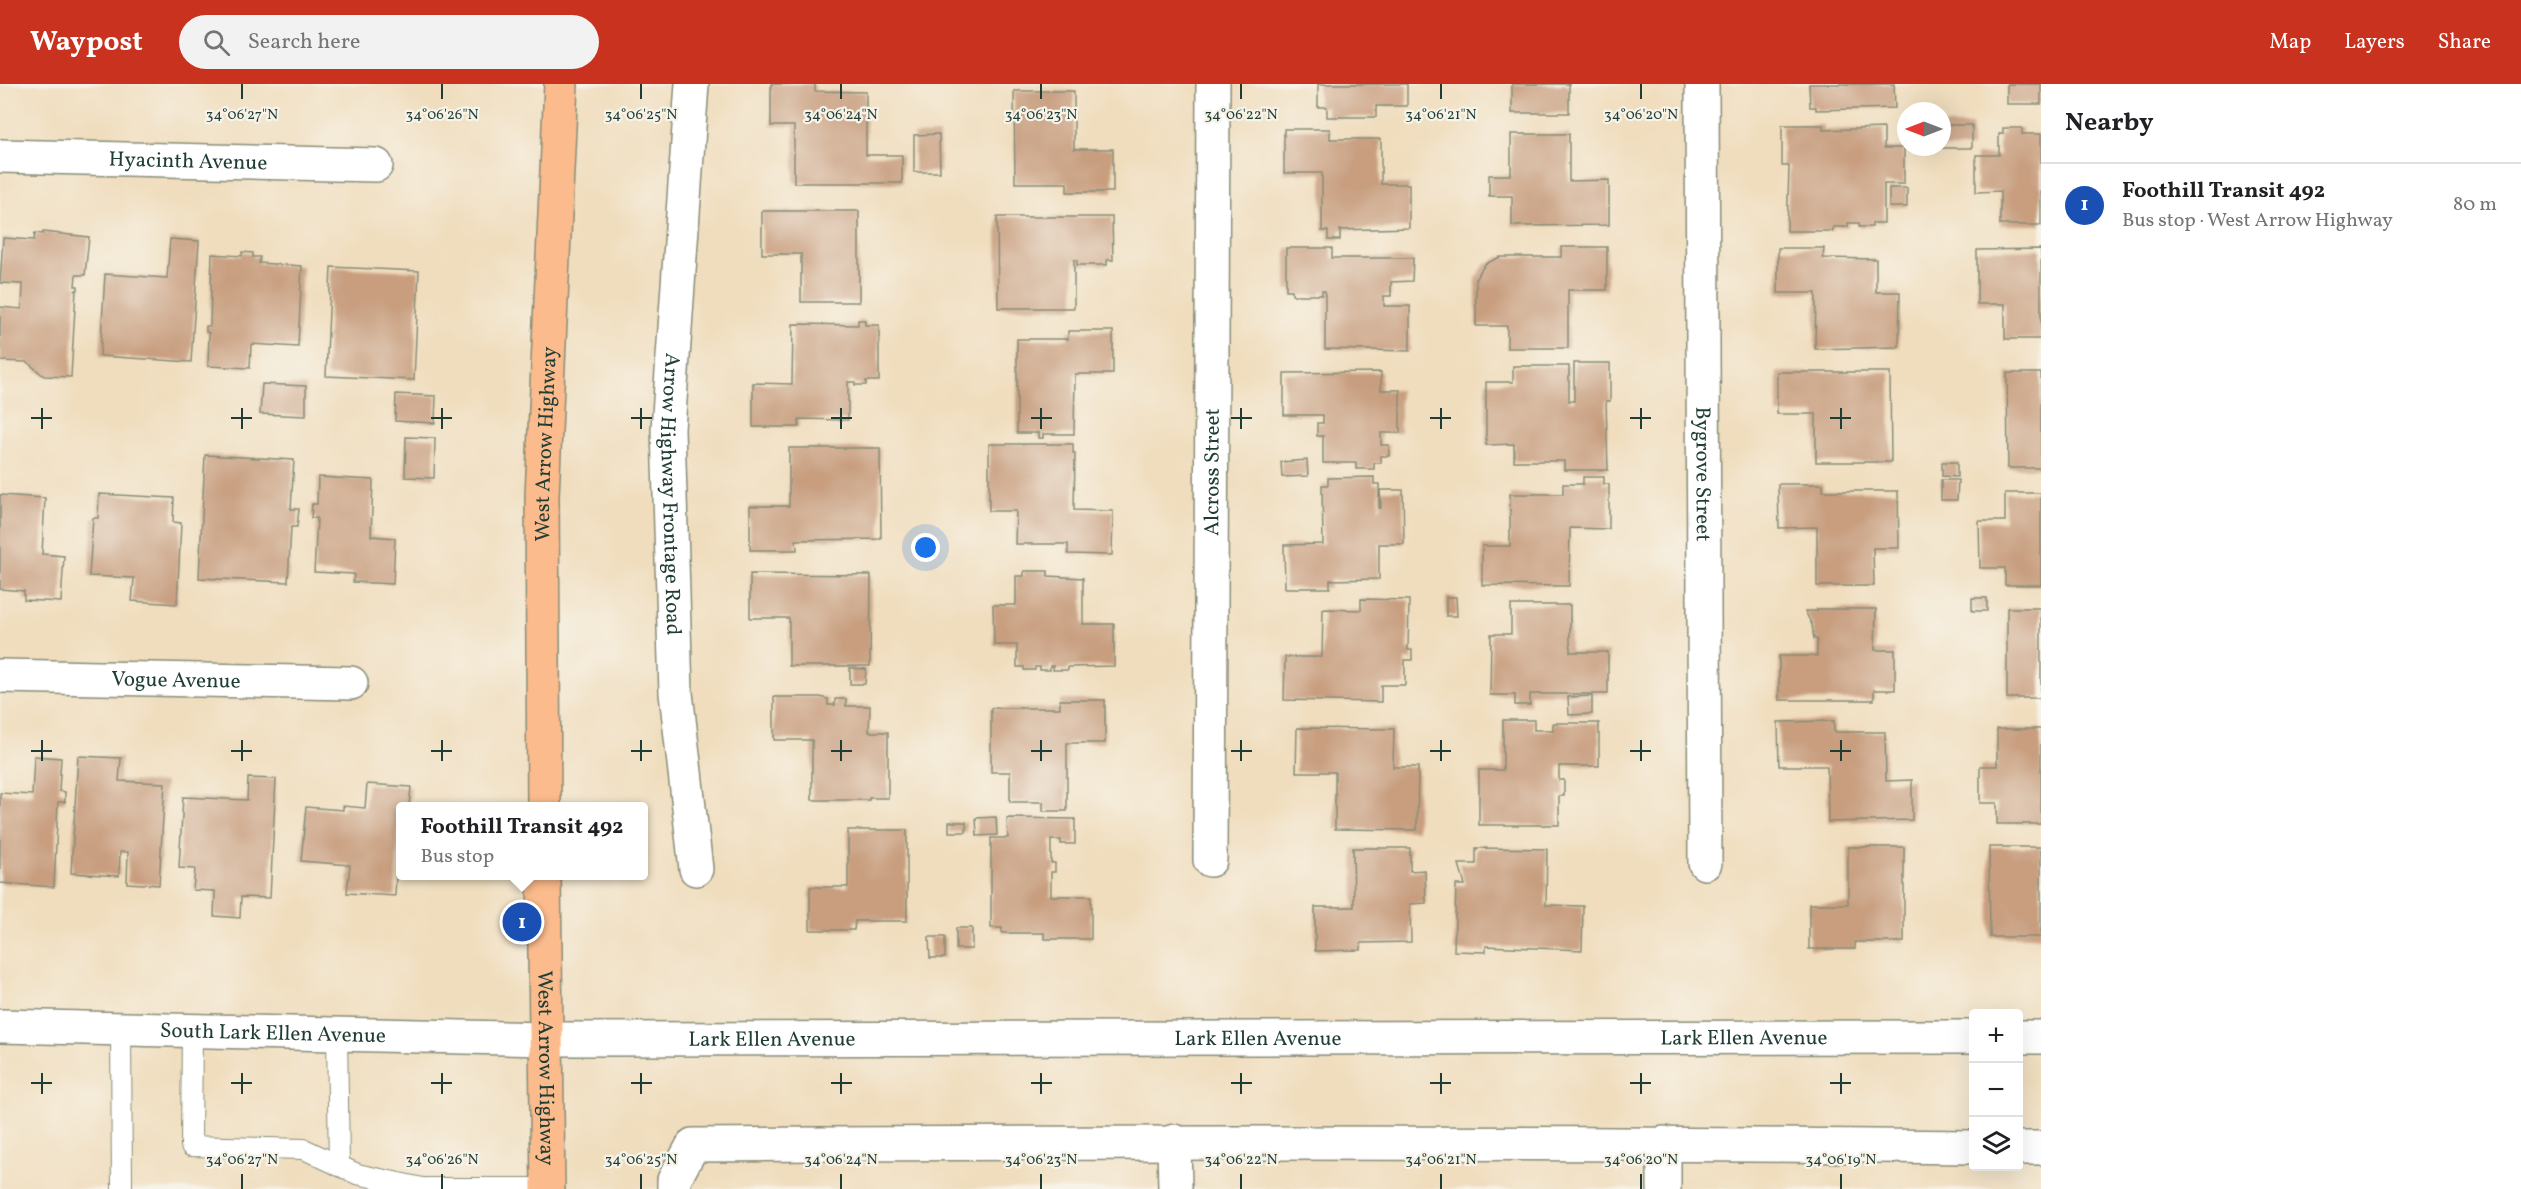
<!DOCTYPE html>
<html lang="en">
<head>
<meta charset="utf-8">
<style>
	body { margin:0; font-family:Vollkorn,serif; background:#f2f2f2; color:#202124 }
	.controls { position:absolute; right:18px; bottom:18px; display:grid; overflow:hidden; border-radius:6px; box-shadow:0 6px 24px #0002 }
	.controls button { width:54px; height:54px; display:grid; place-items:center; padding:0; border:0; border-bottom:2px solid #e0e0e0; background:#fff; color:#202124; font:30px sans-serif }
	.compass { position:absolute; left:1897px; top:18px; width:54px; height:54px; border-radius:50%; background:#fff; box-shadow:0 6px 24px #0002; rotate:270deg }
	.you { position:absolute; left:926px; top:464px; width:21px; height:21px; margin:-15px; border:4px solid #fff; border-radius:50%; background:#1a73e8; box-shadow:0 0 0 9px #1a73e833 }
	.badge { display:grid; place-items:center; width:39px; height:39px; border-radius:50%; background:#c8321e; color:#fff; font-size:20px; font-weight:700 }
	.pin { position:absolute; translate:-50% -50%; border:3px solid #fff; box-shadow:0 2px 6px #0006 }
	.popup { position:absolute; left:396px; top:718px; width:252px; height:78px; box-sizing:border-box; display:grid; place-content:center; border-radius:6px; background:#fff; filter:drop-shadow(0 2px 4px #0005); font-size:20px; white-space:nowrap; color:#757577 }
	.popup b { font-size:22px; color:#202124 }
	.popup::after { content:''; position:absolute; left:50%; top:100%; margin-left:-12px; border:12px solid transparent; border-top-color:#fff }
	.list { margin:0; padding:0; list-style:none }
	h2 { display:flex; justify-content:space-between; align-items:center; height:78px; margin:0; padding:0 24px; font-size:26px }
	h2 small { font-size:20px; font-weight:400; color:#757577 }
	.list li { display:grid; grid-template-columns:39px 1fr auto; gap:18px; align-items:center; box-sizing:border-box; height:84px; padding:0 24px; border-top:2px solid #e0e0e0 }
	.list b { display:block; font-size:22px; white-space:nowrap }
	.list p { margin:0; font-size:20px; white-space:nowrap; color:#757577 }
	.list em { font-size:20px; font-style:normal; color:#757577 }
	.icon { flex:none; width:33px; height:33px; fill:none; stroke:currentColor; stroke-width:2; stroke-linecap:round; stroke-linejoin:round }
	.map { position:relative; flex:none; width:2041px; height:1105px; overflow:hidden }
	header { display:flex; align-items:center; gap:36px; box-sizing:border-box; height:84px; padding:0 30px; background:#c8321e; color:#fff }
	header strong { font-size:28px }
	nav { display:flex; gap:33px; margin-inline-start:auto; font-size:21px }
	.search { width:420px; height:54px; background:#f2f2f2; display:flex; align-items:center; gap:15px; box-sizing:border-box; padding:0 21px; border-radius:33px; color:#757577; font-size:22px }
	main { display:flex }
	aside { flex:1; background:#fff }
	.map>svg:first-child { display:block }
	.building { fill:#c89e7f }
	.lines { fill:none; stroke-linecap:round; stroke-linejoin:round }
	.service-casing { stroke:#888d78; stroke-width:22 }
	.minor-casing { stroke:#888d78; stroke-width:36 }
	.tertiary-casing { stroke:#888d78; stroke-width:36 }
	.primary-casing { stroke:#888d78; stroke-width:36 }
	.service { stroke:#fff; stroke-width:20 }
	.minor { stroke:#fff; stroke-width:33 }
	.tertiary { stroke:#fff; stroke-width:33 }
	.primary { stroke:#fbbb8c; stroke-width:33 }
	.ticks { fill:none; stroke:#1f3d34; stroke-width:2 }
	.labels { text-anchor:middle; stroke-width:4.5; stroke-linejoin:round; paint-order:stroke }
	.street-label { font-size:21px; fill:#1f3d34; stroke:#f7f3e8 }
	.ticks-label { font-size:15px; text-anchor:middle; fill:#1f3d34; stroke:#f7f3e8; stroke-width:4.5; stroke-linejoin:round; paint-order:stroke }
</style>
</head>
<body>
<header>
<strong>Waypost</strong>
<div class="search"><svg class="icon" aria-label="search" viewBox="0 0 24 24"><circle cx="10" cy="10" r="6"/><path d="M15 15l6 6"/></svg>Search here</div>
<nav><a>Map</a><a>Layers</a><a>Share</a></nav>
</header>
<main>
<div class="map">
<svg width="2041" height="1105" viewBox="0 0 2041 1105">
	<rect width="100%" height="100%" fill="#f7f3e8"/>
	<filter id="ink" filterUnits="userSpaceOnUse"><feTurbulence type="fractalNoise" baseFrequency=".0167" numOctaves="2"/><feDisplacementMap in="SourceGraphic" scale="12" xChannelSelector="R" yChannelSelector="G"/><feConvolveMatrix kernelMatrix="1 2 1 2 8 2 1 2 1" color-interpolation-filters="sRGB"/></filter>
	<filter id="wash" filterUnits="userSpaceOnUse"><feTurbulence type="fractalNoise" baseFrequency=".008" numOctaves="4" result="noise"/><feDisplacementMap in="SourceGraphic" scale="24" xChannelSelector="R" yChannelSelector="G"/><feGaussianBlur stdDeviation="1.35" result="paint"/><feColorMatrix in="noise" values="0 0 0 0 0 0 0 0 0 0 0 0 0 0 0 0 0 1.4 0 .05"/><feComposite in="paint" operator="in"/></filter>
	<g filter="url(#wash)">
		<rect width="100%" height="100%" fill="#f0ddbd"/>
		<g id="blocks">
			<g class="building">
				<polygon points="771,0 815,0 815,7 866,8 866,71 902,71 902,99 794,99 794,42 771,42"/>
				<polygon points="1318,0 1407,0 1407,22 1376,22 1376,33 1327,33 1327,23 1318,23"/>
				<rect x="1512" y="0" width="57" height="29"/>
				<polygon points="1809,0 1894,0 1895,24 1816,26 1816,23 1810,23"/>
				<rect x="2007" y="0" width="34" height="20"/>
				<polygon points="1014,7 1074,7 1074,65 1113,65 1113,108 1067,108 1067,99 1015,99"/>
				<polygon points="1782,41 1823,41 1823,46 1884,44 1884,64 1904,64 1904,100 1884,100 1884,139 1872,139 1872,143 1859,143 1859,139 1848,139 1848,143 1833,143 1833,147 1787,147 1789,82 1782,82"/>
				<rect x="1942" y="41" width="30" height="23"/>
				<polygon points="2003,44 2022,44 2022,50 2041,50 2041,141 2000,141 2000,107 1976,108 1976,71 1999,71 1999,50 2003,50"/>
				<polygon points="1284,45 1330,45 1330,55 1381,55 1381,100 1409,100 1409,144 1340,146 1340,156 1328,156 1328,147 1322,147 1322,89 1284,89"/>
				<polygon points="939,50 940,88 914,88 914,51"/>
				<polygon points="1511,50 1569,50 1569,97 1609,96 1609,141 1512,142 1512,112 1489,112 1489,91 1511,91"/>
				<rect x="1889" y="104" width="18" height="19"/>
				<polygon points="762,127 859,127 859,218 801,218 801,170 762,170"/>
				<polygon points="997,133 1112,133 1113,176 1107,176 1107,181 1077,181 1077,176 1074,176 1074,224 998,224"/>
				<polygon points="43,148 89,153 85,191 76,191 75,202 78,202 78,206 76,206 71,293 44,292 27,278 0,277 0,223 22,225 23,200 0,199 3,154 34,156 35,149 43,150"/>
				<polygon points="170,155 199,157 191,278 100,272 105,190 167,194"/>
				<polygon points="1561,163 1607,163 1607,206 1568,206 1568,264 1507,264 1507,242 1476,242 1476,194 1485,180 1500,173 1561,173"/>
				<polygon points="1286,164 1332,164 1332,174 1413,174 1412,197 1391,198 1391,212 1384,212 1384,222 1410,222 1410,267 1325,265 1325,207 1322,207 1322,211 1292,211 1292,206 1286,206"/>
				<polygon points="1778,164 1824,164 1823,174 1876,175 1876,208 1900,208 1899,263 1815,265 1816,209 1778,209"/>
				<polygon points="2041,165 2041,255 2005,255 2005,220 1977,220 1977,166"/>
				<polygon points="242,168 253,169 253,173 260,173 259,179 302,182 298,263 251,260 250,284 208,282 209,249 206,248 206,242 210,242 212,170 242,172"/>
				<polygon points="331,183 419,187 414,296 326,292"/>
				<polygon points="858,236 865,236 865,241 879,241 879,297 866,297 866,301 855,301 855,298 848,298 848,336 799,335 799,343 753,343 753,299 792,300 793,240 858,241"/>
				<polygon points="1068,247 1113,247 1113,290 1075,290 1074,350 1043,350 1043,354 1038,354 1038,349 1017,349 1017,255 1068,255"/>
				<polygon points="1574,279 1610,279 1610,317 1606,317 1608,386 1564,386 1564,377 1514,377 1514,360 1486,361 1486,298 1513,298 1513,282 1569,282 1569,317 1574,317"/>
				<polygon points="1381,288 1381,306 1400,306 1400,349 1381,349 1381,361 1389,361 1389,372 1381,372 1381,379 1374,379 1374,385 1356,385 1356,379 1323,379 1323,352 1317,352 1317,339 1323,339 1323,331 1284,331 1284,289"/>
				<polygon points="1777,288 1890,288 1891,378 1816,378 1816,330 1777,330"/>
				<polygon points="2007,289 2041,289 2041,384 2008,384"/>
				<polygon points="262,300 306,302 306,332 260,330"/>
				<polygon points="396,310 436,312 435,339 395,337"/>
				<polygon points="406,353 435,354 434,394 405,393"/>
				<polygon points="989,360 1073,360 1073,369 1075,369 1074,426 1113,427 1112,471 1068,470 1068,460 1015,460 1016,427 989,427"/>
				<polygon points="789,364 880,364 881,455 796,456 797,466 750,466 750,422 789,422"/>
				<polygon points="205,371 294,376 291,425 299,425 297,443 291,443 288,498 199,494"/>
				<polygon points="1307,376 1308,392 1282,393 1281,378"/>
				<polygon points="1942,378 1957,378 1957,393 1942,392"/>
				<polygon points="318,393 373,396 371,452 395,454 393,500 353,498 354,490 314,488 317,434 311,434 312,420 317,420"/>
				<polygon points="1374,393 1374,400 1379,400 1379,424 1381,424 1380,406 1403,406 1404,460 1379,460 1379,495 1330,496 1330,504 1285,504 1284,461 1323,460 1322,401 1328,401 1328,394"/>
				<polygon points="1583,393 1604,393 1604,400 1609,400 1609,445 1570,444 1569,502 1482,501 1482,462 1510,462 1510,410 1563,410 1563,400 1583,400"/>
				<polygon points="1941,396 1958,396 1957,416 1941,416"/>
				<polygon points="1778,400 1823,400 1823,407 1898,407 1899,464 1873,464 1874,502 1817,502 1817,443 1779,444"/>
				<polygon points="2005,409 2041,409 2041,501 2005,501 2005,484 1980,484 1979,437 2005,437"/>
				<polygon points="99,410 174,414 173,438 181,439 177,520 132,517 134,494 89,492 93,434 98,434"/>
				<polygon points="0,411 45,414 42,470 64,472 61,518 24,516 24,507 0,505"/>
				<polygon points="1024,487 1048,487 1048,492 1083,494 1083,540 1114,540 1114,582 1068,583 1068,586 1053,586 1053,582 1050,582 1050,586 1040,586 1040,583 1035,583 1035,586 1024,586 1024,583 1017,583 1017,561 994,561 993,521 1016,521 1016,492 1024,492"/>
				<polygon points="750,490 871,491 870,582 789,582 789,534 750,534"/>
				<polygon points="1446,513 1456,513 1457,532 1446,532"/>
				<rect x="1972" y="514" width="15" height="13"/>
				<polygon points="1361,515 1409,516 1408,566 1412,566 1412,576 1405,576 1405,601 1381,601 1381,618 1284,616 1285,573 1322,573 1323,525 1361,526"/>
				<polygon points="1511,521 1570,521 1570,568 1608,568 1608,610 1530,610 1530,621 1515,621 1515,611 1490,611 1491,550 1511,550"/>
				<rect x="2007" y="524" width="34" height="90"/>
				<polygon points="1817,525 1876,525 1875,566 1895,566 1895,606 1874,606 1874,616 1779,616 1779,572 1817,572 1817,555 1814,555 1812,541 1805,527 1817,527"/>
				<polygon points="850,584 866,585 865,600 850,600"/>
				<polygon points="1592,612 1592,630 1569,631 1568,613"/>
				<polygon points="774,613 820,613 828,615 828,621 835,621 835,615 846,615 846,622 870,622 869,648 888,648 888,714 869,714 869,716 812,716 812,656 774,656"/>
				<polygon points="1060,616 1105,616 1105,659 1067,659 1067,727 1043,727 1043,718 1010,718 1010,688 991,688 991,624 1060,624"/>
				<polygon points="1503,636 1534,636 1534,646 1553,646 1553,639 1599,639 1599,682 1559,682 1559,696 1564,696 1564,712 1559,712 1559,741 1479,741 1479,686 1503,686"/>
				<polygon points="1834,637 1834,648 1885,648 1886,697 1912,696 1912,736 1828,738 1827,682 1779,682 1778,638"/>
				<polygon points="1297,644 1394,645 1393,683 1418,683 1417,746 1335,745 1335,688 1296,688"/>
				<polygon points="1997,645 2041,645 2041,740 1997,740 1997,719 1980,719 1980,682 1997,682"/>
				<polygon points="34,672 61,674 59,707 65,708 65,718 58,718 54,803 0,799 0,709 32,711"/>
				<polygon points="78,672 121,674 119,697 165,699 159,801 127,799 128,768 120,768 119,792 71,789"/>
				<polygon points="248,694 276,695 270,814 241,813 240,834 214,832 215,807 193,806 195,785 179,784 183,713 247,716"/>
				<polygon points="367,700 411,703 409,722 400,722 400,733 399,733 395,812 347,809 350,781 301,777 306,723 343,726 343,722 365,724"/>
				<polygon points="996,733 997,751 977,752 976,734"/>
				<polygon points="1007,734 1075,735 1075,760 1061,760 1061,756 1051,756 1051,779 1055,779 1055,788 1051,788 1051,812 1091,812 1091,855 1044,855 1044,849 1002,849 1002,844 991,844 991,754 1008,754"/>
				<rect x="949" y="738" width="17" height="10"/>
				<polygon points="848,746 907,746 907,837 855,837 854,846 810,846 810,803 848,803"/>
				<polygon points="1848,763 1904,763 1904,858 1855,858 1855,865 1809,865 1809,820 1848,820"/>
				<polygon points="1989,763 2041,763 2041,853 1990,853"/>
				<polygon points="1353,764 1410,764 1410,787 1425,786 1426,819 1410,820 1411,858 1361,859 1361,866 1315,867 1315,823 1354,823"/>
				<polygon points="1476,764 1547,765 1546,821 1583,822 1582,866 1486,862 1486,868 1454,867 1456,801 1465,801 1459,780 1476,780"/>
				<rect x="956" y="844" width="16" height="21"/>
				<polygon points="929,853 945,853 945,874 930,874"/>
			</g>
		</g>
	</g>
	<g filter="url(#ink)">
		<use href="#blocks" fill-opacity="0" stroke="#888d78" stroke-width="1.5"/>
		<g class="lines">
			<g class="service-casing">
				<g id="service">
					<polyline points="121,945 122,1105"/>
					<polyline points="192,946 191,1062 304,1065 357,1090 427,1105"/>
					<polyline points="337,950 339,1082"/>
					<polyline points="427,1104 548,1104"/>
				</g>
			</g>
			<g class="minor-casing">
				<g id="minor">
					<path id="s1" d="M692,0L668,345L676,609L696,785"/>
					<path id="s2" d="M1702,0L1705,779"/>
					<path id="s3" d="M0,72L376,81"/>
					<path id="s4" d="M0,592L351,599"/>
					<path id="s5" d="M1210,776L1213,0"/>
					<polyline points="1174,1057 1175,1105"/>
					<polyline points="2018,1064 2041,1064"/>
					<path d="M674,1105V1096L693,1061C1120,1058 1547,1058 1974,1063"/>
					<polyline points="1664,1105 1664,1059"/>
				</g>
			</g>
			<g class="tertiary-casing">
				<g id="tertiary">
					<path id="s6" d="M0,942L545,955L1974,953"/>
					<polyline points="2018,953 2041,953"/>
				</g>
			</g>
			<g class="primary-casing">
				<g id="primary">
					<path id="s7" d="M544,722L542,412L561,0"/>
					<path id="s8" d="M544,792L548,1105"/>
				</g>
			</g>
			<use href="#service" class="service"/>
			<use href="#minor" class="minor"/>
			<use href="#tertiary" class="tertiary"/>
			<use href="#primary" class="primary"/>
		</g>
	</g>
	<path class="ticks" d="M242,0V15M442,0V15M641,0V15M841,0V15M1041,0V15M1241,0V15M1441,0V15M1641,0V15M42,324V345M242,324V345M442,324V345M641,324V345M841,324V345M1041,324V345M1241,324V345M1441,324V345M1641,324V345M1841,324V345M31,334H52M231,334H252M431,334H452M631,334H652M831,334H852M1031,334H1052M1231,334H1252M1430,334H1451M1630,334H1651M1830,334H1851M42,656V677M242,656V677M442,656V677M641,656V677M841,656V677M1041,656V677M1241,656V677M1441,656V677M1641,656V677M1841,656V677M31,667H52M231,667H252M431,667H452M631,667H652M831,667H852M1031,667H1052M1231,667H1252M1430,667H1451M1630,667H1651M1830,667H1851M42,989V1010M242,989V1010M442,989V1010M641,989V1010M841,989V1010M1041,989V1010M1241,989V1010M1441,989V1010M1641,989V1010M1841,989V1010M31,999H52M231,999H252M431,999H452M631,999H652M831,999H852M1031,999H1052M1231,999H1252M1430,999H1451M1630,999H1651M1830,999H1851M242,1090V1105M442,1090V1105M641,1090V1105M841,1090V1105M1041,1090V1105M1241,1090V1105M1441,1090V1105M1641,1090V1105M1841,1090V1105"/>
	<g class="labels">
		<g class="street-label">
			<text dy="7" stroke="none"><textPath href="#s3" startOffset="188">Hyacinth Avenue</textPath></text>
			<text dy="7" stroke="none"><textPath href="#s7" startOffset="362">West Arrow Highway</textPath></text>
			<text dy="7" stroke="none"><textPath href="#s5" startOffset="388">Alcross Street</textPath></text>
			<text dy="7" stroke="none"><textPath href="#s2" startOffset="390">Bygrove Street</textPath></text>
			<text dy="7" stroke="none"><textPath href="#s1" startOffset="411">Arrow Highway Frontage Road</textPath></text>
			<text dy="7" stroke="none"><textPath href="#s4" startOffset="176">Vogue Avenue</textPath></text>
			<text dy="7" stroke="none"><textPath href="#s6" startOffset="273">South Lark Ellen Avenue</textPath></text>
			<text dy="7" stroke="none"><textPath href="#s6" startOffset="1744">Lark Ellen Avenue</textPath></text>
			<text dy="7" stroke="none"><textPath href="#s6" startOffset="1258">Lark Ellen Avenue</textPath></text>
			<text dy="7" stroke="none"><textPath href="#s6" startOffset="772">Lark Ellen Avenue</textPath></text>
			<text dy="7" stroke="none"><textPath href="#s8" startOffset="192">West Arrow Highway</textPath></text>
		</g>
	</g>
	<g class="ticks-label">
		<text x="242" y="35">34°06'27"N</text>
		<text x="442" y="35">34°06'26"N</text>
		<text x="641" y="35">34°06'25"N</text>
		<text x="841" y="35">34°06'24"N</text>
		<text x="1041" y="35">34°06'23"N</text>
		<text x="1241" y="35">34°06'22"N</text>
		<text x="1441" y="35">34°06'21"N</text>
		<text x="1641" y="35">34°06'20"N</text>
		<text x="242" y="1080">34°06'27"N</text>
		<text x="442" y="1080">34°06'26"N</text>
		<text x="641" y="1080">34°06'25"N</text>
		<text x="841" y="1080">34°06'24"N</text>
		<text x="1041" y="1080">34°06'23"N</text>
		<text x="1241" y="1080">34°06'22"N</text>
		<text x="1441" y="1080">34°06'21"N</text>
		<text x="1641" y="1080">34°06'20"N</text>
		<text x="1841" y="1080">34°06'19"N</text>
	</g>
</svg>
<div class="controls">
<button>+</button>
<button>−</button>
<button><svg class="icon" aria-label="layers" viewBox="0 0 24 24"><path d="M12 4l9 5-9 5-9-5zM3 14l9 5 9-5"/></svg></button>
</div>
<svg class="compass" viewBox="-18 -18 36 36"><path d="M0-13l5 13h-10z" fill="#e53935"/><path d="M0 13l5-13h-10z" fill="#757577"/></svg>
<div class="you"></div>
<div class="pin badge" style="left:522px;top:838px;background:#1a4fb4">1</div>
<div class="popup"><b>Foothill Transit 492</b>Bus stop</div>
</div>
<aside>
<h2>Nearby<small></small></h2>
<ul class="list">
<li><span class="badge" style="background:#1a4fb4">1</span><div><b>Foothill Transit 492</b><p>Bus stop · West Arrow Highway</p></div><em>80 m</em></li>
</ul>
</aside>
</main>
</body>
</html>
